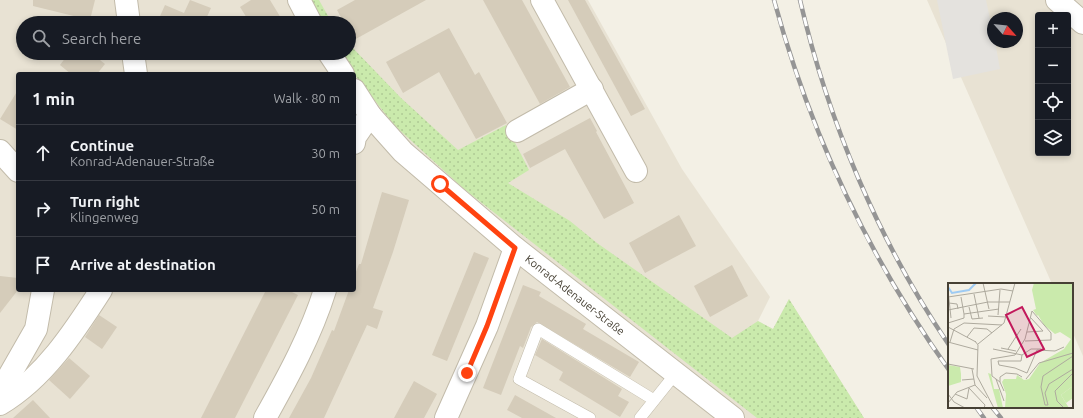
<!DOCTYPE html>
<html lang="en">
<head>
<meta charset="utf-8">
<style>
	body { margin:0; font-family:Ubuntu,sans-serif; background:#20242c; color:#f1f3f6 }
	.controls { position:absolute; right:12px; top:12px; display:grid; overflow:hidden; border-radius:4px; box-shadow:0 2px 6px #0003 }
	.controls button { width:36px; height:36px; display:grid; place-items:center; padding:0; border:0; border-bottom:1px solid #363941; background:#171b24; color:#f1f3f6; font:20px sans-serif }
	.compass { position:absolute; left:987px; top:12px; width:36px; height:36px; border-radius:50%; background:#171b24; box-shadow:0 2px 6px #0003; rotate:117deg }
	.stop { position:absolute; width:12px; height:12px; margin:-9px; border:3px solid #ff4310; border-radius:50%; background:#fff }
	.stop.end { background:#ff4310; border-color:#fff; box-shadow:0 1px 4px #0008 }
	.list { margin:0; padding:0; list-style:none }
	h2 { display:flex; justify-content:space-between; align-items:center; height:52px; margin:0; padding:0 16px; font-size:17px }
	h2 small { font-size:13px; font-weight:400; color:#9ea1a6 }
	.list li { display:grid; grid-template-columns:26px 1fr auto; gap:12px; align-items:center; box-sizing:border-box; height:56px; padding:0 16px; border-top:1px solid #363941 }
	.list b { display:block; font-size:15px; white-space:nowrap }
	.list p { margin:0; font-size:13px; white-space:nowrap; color:#9ea1a6 }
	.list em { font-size:13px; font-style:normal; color:#9ea1a6 }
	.icon { flex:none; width:22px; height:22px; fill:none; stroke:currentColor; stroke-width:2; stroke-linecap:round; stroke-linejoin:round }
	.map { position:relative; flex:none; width:1083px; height:418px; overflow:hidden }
	.search { position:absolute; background:#171b24; box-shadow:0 2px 6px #0003; left:16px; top:16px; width:340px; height:44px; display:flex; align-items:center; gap:10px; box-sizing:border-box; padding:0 14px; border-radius:22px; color:#9ea1a6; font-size:15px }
	.panel { position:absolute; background:#171b24; box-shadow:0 2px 6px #0003; left:16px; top:72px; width:340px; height:220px; border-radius:4px }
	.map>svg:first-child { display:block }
	.residential { fill:#e8e2d3; fill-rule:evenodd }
	.green { fill:url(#green-dots) }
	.parking { fill:#e4e2de }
	.building { fill:#d5ccba }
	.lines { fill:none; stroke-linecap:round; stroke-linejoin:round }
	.service-casing { stroke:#c2bbaa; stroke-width:12 }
	.minor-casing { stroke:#c2bbaa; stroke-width:24 }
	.tertiary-casing { stroke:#c2bbaa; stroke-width:24 }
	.service { stroke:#fff; stroke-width:11 }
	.minor { stroke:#fff; stroke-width:22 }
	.tertiary { stroke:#fff; stroke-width:22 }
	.rail-casing { stroke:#959595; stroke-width:4.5 }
	.rail { stroke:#fff; stroke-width:3; stroke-dasharray:9; stroke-linecap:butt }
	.route { stroke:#ff4310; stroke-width:5 }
	.labels { text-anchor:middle; stroke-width:4; stroke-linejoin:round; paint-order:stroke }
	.street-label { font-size:11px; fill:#464034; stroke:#fff }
	.inset-river { fill:none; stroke:#9ecbf3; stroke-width:2 }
	.inset-road { fill:none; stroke:#aeaa9e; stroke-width:1 }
	.view { fill:#c2185b; fill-opacity:0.15; stroke:#c2185b; stroke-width:2 }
	.inset-edge { fill:none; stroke:#464034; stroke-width:2 }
</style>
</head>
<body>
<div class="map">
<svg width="1083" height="418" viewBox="0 0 1083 418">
	<defs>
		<pattern id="green-dots" width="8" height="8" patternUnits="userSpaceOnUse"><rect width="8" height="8" fill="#caeaac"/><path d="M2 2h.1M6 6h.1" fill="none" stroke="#afca95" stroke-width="1.8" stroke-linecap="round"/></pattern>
	</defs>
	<rect width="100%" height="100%" fill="#f3f0e5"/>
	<g class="residential">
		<path d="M0,0H588L682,169L770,297L758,321L773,329L789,299L864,418H0ZM23,23H349V53H23ZM18,74H354V290H18Z"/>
		<path d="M927,0H1083V356L1072,331V284H1052ZM1038,15H1068V153H1038ZM993,18H1017V42H993Z"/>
	</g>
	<g class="green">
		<polygon points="308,0 319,0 332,23 322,23"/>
		<polygon points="349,44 401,98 458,150 506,125 529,170 508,183 570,221 597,243 732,338 758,321 773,329 789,299 864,418 757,418 464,189 394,125 343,60 339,53 349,53"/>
	</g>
	<polygon class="parking" points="937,0 986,0 993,33 993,42 995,42 1000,69 953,79"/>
	<g class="building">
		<polygon points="33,0 95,0 90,20 33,6"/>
		<polygon points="190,0 211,8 205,21 208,23 157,23 165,5 184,13"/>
		<polygon points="251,0 270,0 284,23 250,23 240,7"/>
		<polygon points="355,0 426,0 354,40 349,32 349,23 344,23 337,10"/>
		<polygon points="483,0 522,0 570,87 540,104"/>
		<polygon points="568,0 585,0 645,109 631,116"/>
		<polygon points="449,28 475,75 479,72 507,123 476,139 439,72 403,93 386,62"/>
		<polygon points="69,53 91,53 105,64 97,74 71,74 60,65"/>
		<polygon points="18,90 18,130 0,119"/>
		<polygon points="590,118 597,131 596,132 634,203 604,219 565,149 530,168 523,154"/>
		<polygon points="382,192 409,200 393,252 373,308 383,311 377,329 367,325 324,418 289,418 311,378 332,330 334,331 349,290 354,290 354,277 359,264 361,264"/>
		<polygon points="679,215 696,246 645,273 629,243"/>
		<polygon points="474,252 489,258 447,361 432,355"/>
		<polygon points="732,265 748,296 710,317 694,286"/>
		<polygon points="0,276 18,278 18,290 0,313"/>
		<polygon points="523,285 541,292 539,296 586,324 583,329 639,362 630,377 537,322 531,327 523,348 520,346 501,395 483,388"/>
		<polygon points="266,290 288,290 298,295 235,418 201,418"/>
		<polygon points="99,315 117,327 102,349 85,337"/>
		<polygon points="542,339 622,389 618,396 629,402 620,417 559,380 563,372 535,355"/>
		<polygon points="69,358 90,376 70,399 49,380"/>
		<polygon points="414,381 437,394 424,418 394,418"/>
		<polygon points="515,395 556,418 522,418 507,410"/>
		<polygon points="33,400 50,418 13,418"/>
	</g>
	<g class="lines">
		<g class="service-casing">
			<g id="service">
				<polyline points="590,418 519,379 538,329 654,400"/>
				<polyline points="640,418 676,373"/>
			</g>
		</g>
		<g class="minor-casing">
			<g id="minor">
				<polyline points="126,0 129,23"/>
				<polyline points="299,0 311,23"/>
				<polyline points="542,0 636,171"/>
				<polyline points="133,53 136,74"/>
				<polyline points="329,53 343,74"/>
				<polyline points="354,90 370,115 403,152 515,248 733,418"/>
				<polyline points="517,131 592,89"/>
				<polyline points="354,143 355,137 370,115"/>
				<polyline points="0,151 18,171"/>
				<polyline points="0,392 36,329 43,290"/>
				<path d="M0,404C44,378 74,332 101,290"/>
				<path d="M265,418C288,377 311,335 325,290"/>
				<polyline points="446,418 487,326 515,248"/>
			</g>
		</g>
		<g class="tertiary-casing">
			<polyline id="tertiary" points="1057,0 1083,23"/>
		</g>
		<use href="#service" class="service"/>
		<use href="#minor" class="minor"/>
		<use href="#tertiary" class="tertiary"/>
		<g class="rail-casing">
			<g id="rail">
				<path d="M774,0C811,136 868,256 949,370"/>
				<path d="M800,0C828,121 879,242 949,345"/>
				<polyline points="976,407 984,418"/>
				<polyline points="992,407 1001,418"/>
			</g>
		</g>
		<use href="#rail" class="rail"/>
	</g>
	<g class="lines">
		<polyline class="route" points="440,184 515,248 487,326 467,373"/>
	</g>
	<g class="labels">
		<g class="street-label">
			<text transform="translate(575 295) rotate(38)" y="4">Konrad-Adenauer-Straße</text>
		</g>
	</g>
	<g transform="translate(948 283)">
		<rect width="125" height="125" fill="#f3f0e5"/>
		<path d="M0,82L12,84L13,91V99L0,103ZM125,103V115L118,120L113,112Z" fill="#caeaac"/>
		<path d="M86,0H125V103L113,112L121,125H57L58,111L54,99L56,96H68L69,92L76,97L81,96L92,80L116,66L123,56L112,49L107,51L96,42L90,32L89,33L85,27L88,26L84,7ZM40,90L43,91L46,106H51L55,125H50Z" fill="#caeaac"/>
		<path class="inset-river" d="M0,4L4,10L21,7L28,0"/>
		<path class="inset-road" d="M35,0L41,26M0,7L3,35M26,11L31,35M0,14L53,6L65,8M13,14L16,31M1,20L9,21L10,26M21,24L24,36L35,35M0,27L40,19H62M16,31L51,26M50,32L52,7M40,33L58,34M0,40L16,35V31M0,44L28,59M79,49L95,48L82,34M19,54L26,45L39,46L44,50M27,58L30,62L29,93L46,125M0,59L30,67M2,59L6,46L16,40L54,42M30,61L56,40L67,0M53,65L68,68M45,66L74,72M60,66L73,46M74,72L83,66H93M125,73L95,93L93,104L97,122H100L97,110L101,101L125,86M0,81L26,86M67,85L79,90L89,67L107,68L116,64M67,85L51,82L50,78H73L74,72M24,86L27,102L39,115M48,96L56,118M78,96L91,80L125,70M14,97L26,96M52,99V94L58,90L69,91L74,94M21,105L37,122L36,125M56,108L52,99L44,93L43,76L67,72L77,56L84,28L103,50V57L77,58M0,111L6,119L17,125M7,111L19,116L21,105M0,120L9,109L27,102M116,125L109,118L107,108L125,90"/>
		<path class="view" d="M74,24L96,66L79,74L58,32Z"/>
		<rect width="125" height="125" class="inset-edge"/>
	</g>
</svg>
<div class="controls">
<button>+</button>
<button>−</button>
<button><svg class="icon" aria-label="locate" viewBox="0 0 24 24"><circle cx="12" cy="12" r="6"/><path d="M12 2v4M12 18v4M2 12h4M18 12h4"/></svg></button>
<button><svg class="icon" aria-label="layers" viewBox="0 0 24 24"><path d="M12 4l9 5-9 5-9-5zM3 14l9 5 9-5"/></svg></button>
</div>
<svg class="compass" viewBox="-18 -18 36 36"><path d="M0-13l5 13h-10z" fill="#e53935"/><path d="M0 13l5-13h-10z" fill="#9ea1a6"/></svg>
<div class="stop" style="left:440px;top:184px"></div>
<div class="stop end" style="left:467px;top:373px"></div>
<div class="search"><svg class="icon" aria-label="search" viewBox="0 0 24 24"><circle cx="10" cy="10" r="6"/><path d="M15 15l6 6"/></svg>Search here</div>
<section class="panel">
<h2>1 min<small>Walk · 80 m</small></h2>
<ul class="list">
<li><svg class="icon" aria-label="ahead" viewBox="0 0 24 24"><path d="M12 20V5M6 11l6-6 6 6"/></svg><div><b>Continue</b><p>Konrad-Adenauer-Straße</p></div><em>30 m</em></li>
<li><svg class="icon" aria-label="right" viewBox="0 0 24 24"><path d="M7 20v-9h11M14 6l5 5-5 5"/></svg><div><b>Turn right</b><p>Klingenweg</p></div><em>50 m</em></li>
<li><svg class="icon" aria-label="arrive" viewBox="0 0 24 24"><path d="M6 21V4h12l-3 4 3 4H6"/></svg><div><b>Arrive at destination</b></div></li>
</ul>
</section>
</div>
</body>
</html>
